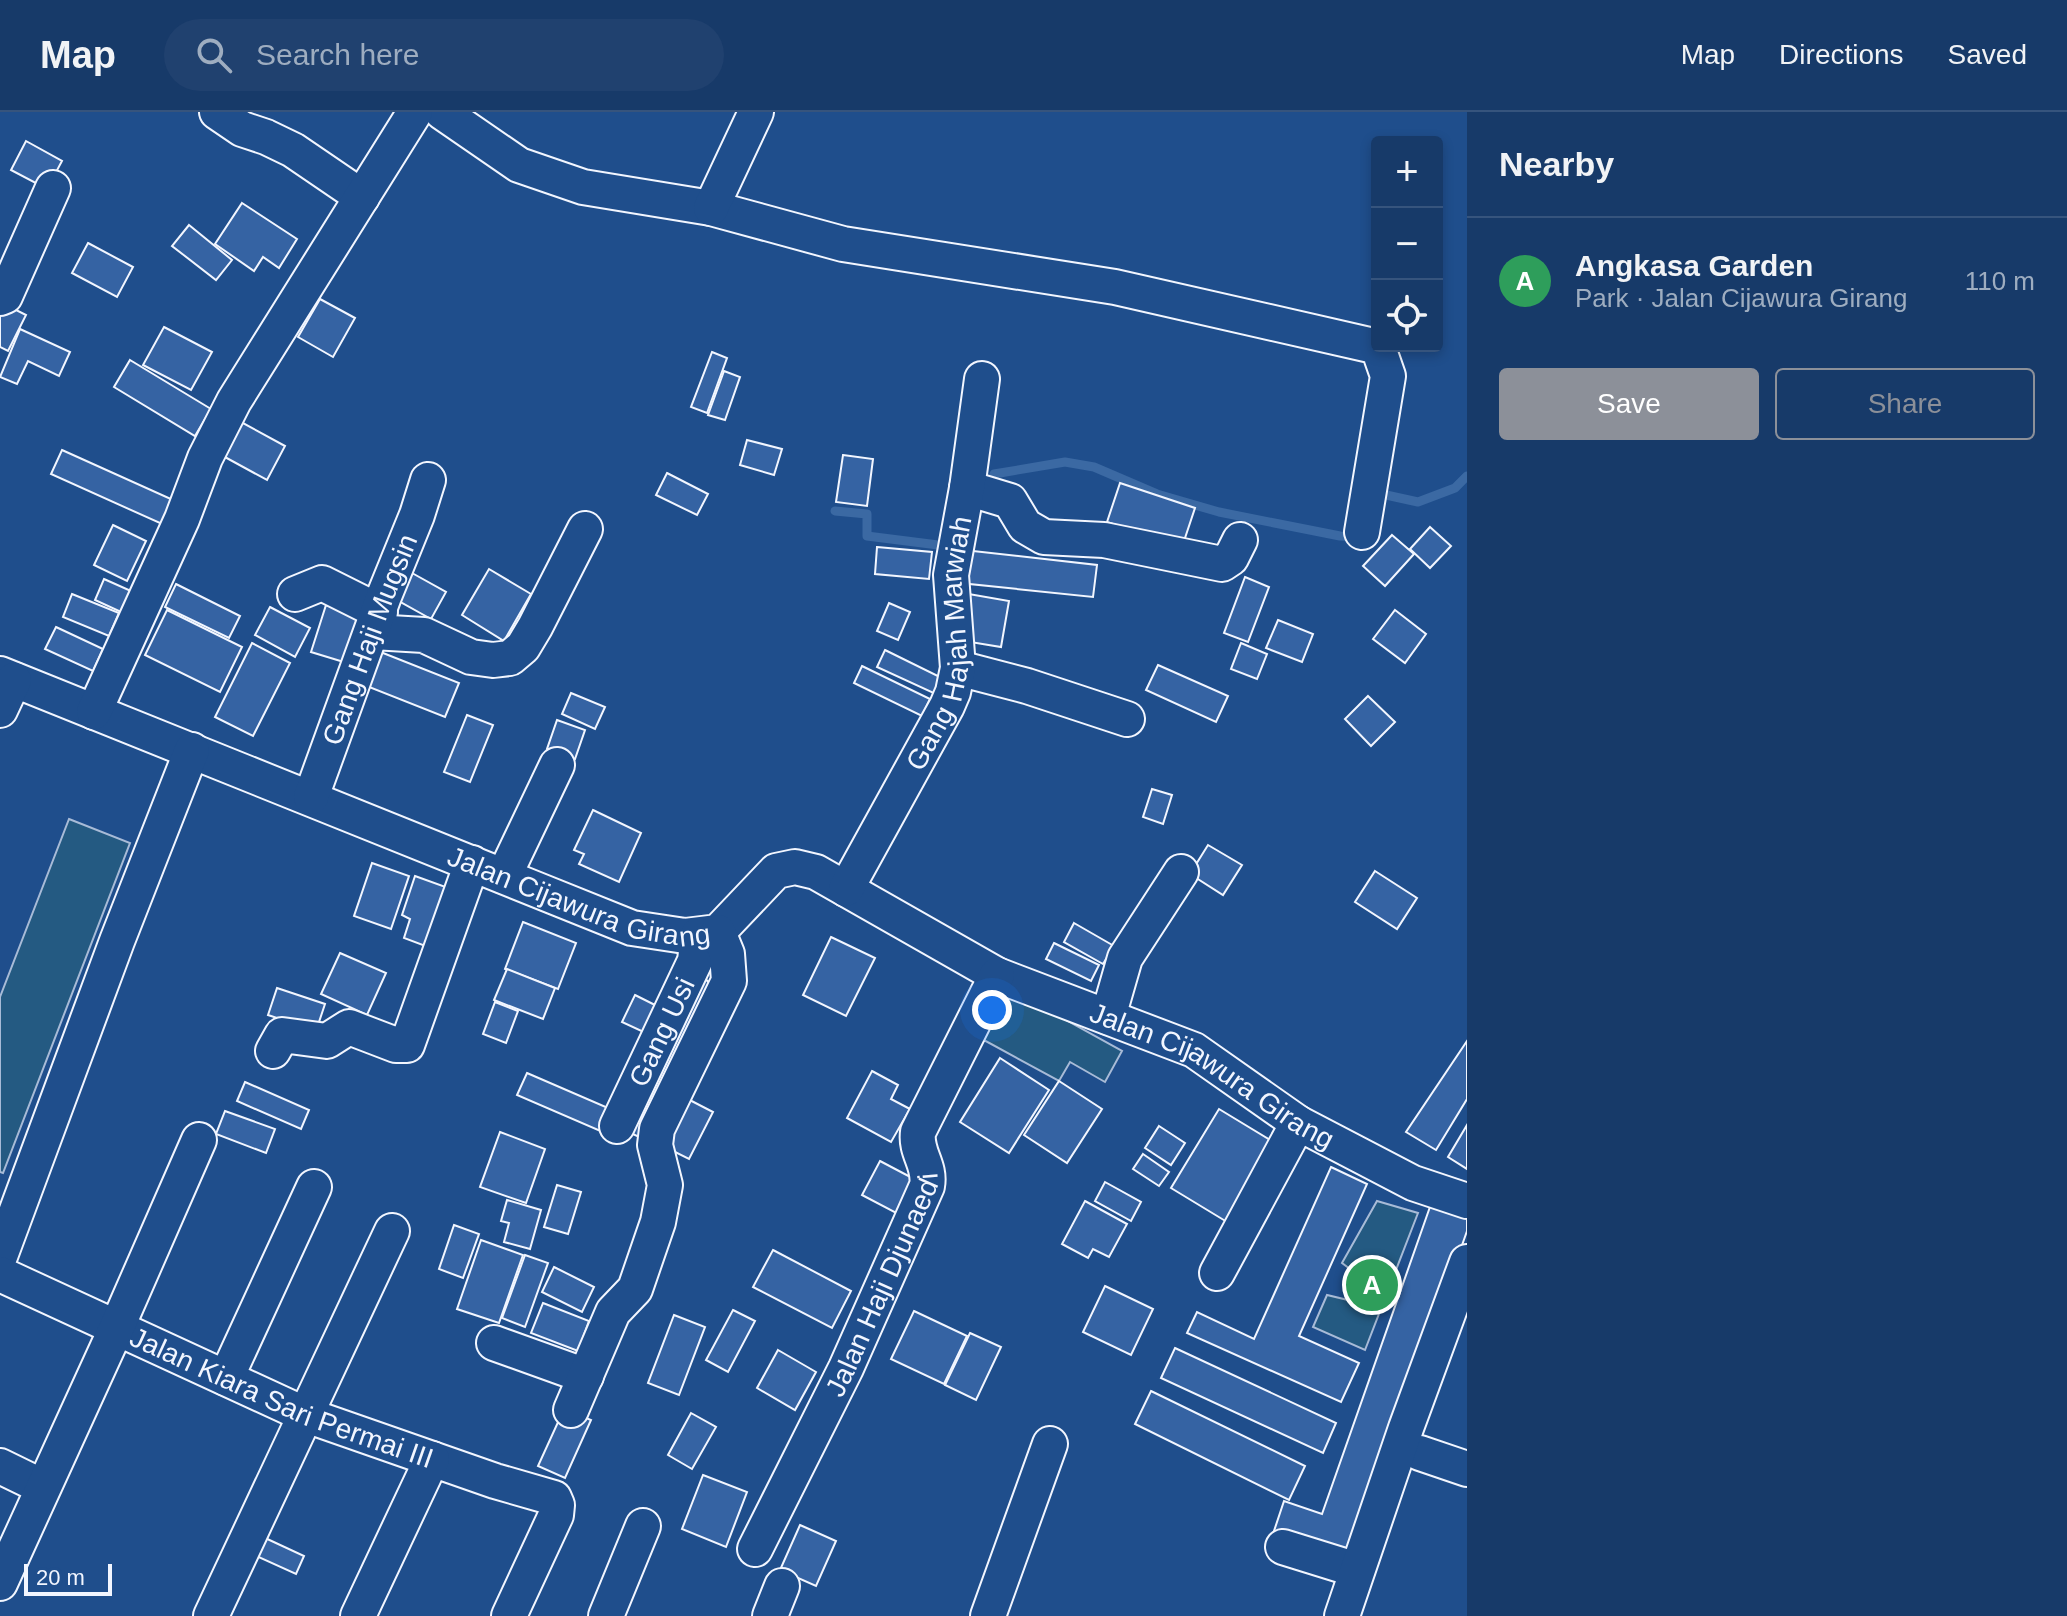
<!DOCTYPE html>
<html lang="en">
<head>
<meta charset="utf-8">
<style>
	body { margin:0; font-family:Arial,sans-serif; background:#20416f; color:#f1f3f6 }
	.controls { position:absolute; right:24px; top:24px; display:grid; overflow:hidden; border-radius:8px; box-shadow:0 4px 12px #0003 }
	.controls button { width:72px; height:72px; display:grid; place-items:center; padding:0; border:0; border-bottom:2px solid #36547d; background:#173a69; color:#f1f3f6; font:40px sans-serif }
	.scale { position:absolute; left:24px; bottom:20px; width:88px; box-sizing:border-box; padding-left:8px; border:4px solid #f2f6ff; border-top:0; font-size:22px; line-height:28px; white-space:nowrap; color:#f2f6ff; -webkit-text-stroke:6px #1f4e8c; paint-order:stroke }
	.you { position:absolute; left:992px; top:898px; width:28px; height:28px; margin:-20px; border:6px solid #fff; border-radius:50%; background:#1a73e8; box-shadow:0 0 0 12px #1a73e833 }
	.badge { display:grid; place-items:center; width:52px; height:52px; border-radius:50%; background:#8c9099; color:#fff; font-size:26px; font-weight:700 }
	.pin { position:absolute; translate:-50% -50%; border:4px solid #fff; box-shadow:0 2px 8px #0006 }
	.list { margin:0; padding:0; list-style:none }
	h2 { display:flex; justify-content:space-between; align-items:center; height:104px; margin:0; padding:0 32px; font-size:34px }
	h2 small { font-size:26px; font-weight:400; color:#9eadc0 }
	.list li { display:grid; grid-template-columns:52px 1fr auto; gap:24px; align-items:center; box-sizing:border-box; height:128px; padding:0 32px; border-top:2px solid #36547d }
	.list b { display:block; font-size:30px; white-space:nowrap }
	.list p { margin:0; font-size:26px; white-space:nowrap; color:#9eadc0 }
	.list em { font-size:26px; font-style:normal; color:#9eadc0 }
	.actions { display:flex; gap:16px; padding:24px 32px }
	.actions a { flex:1; padding:18px 0; border:2px solid #8c9099; border-radius:8px; text-align:center; font-size:28px; color:#8c9099 }
	.actions .main { background:#8c9099; color:#fff }
	.icon { flex:none; width:44px; height:44px; fill:none; stroke:currentColor; stroke-width:2; stroke-linecap:round; stroke-linejoin:round }
	.map { position:relative; flex:none; width:1467px; height:1504px; overflow:hidden }
	header { display:flex; align-items:center; gap:48px; box-sizing:border-box; height:112px; padding:0 40px; background:#173a69; border-bottom:2px solid #36547d }
	header strong { font-size:38px }
	nav { display:flex; gap:44px; margin-inline-start:auto; font-size:28px }
	.search { width:560px; height:72px; background:#20416f; display:flex; align-items:center; gap:20px; box-sizing:border-box; padding:0 28px; border-radius:44px; color:#9eadc0; font-size:30px }
	main { display:flex }
	aside { flex:1; background:#173a69 }
	.map>svg:first-child { display:block }
	.green { fill:#245a82; stroke:#a8bbd7; stroke-width:2 }
	.lines { fill:none; stroke-linecap:round; stroke-linejoin:round }
	.stream { stroke:#3b69a3; stroke-width:9 }
	.building { fill:#3563a3; stroke:#f2f6ff; stroke-width:2 }
	.minor-casing { stroke:#f2f6ff; stroke-width:38 }
	.minor { stroke:#1f4e8c; stroke-width:34 }
	.labels { text-anchor:middle; stroke-width:6; stroke-linejoin:round; paint-order:stroke }
	.street-label { font-size:28px; fill:#f2f6ff; stroke:#1f4e8c }
</style>
</head>
<body>
<header>
<strong>Map</strong>
<div class="search"><svg class="icon" aria-label="search" viewBox="0 0 24 24"><circle cx="10" cy="10" r="6"/><path d="M15 15l6 6"/></svg>Search here</div>
<nav><a>Map</a><a>Directions</a><a>Saved</a></nav>
</header>
<main>
<div class="map">
<svg width="1467" height="1504" viewBox="0 0 1467 1504">
	<rect width="100%" height="100%" fill="#1f4e8c"/>
	<g class="green">
		<polygon points="69,707 130,731 3,1061 0,1060 0,885"/>
		<polygon points="1010,877 1122,939 1105,970 1070,950 1059,969 982,927"/>
		<polygon points="1377,1089 1418,1101 1365,1238 1313,1215 1327,1183 1348,1188 1358,1163 1342,1151"/>
	</g>
	<g class="lines">
		<g class="stream">
			<polyline points="994,362 1065,350 1094,355 1157,382 1219,400 1340,424 1355,425"/>
			<polyline points="1377,381 1418,390 1455,376 1467,364"/>
			<polyline points="835,399 867,402 867,424 946,434 947,429"/>
		</g>
	</g>
	<g class="building">
		<polygon points="26,29 62,49 47,77 11,58"/>
		<polygon points="242,91 297,127 279,156 263,145 254,159 215,132"/>
		<polygon points="189,113 232,148 216,168 172,134"/>
		<polygon points="88,131 133,155 117,185 72,161"/>
		<polygon points="320,187 355,206 333,245 298,225"/>
		<polygon points="0,190 26,203 8,239 0,235"/>
		<polygon points="164,215 212,240 191,278 143,253"/>
		<polygon points="20,217 70,240 59,264 28,249 17,272 0,265"/>
		<polygon points="712,240 727,246 707,301 691,295"/>
		<polygon points="130,248 211,297 195,324 114,275"/>
		<polygon points="724,259 740,265 725,308 708,303"/>
		<polygon points="230,304 285,334 267,368 212,338"/>
		<polygon points="747,328 782,337 774,363 740,353"/>
		<polygon points="62,338 182,392 171,416 51,362"/>
		<polygon points="843,343 873,347 867,394 836,390"/>
		<polygon points="667,361 708,382 697,403 656,383"/>
		<polygon points="1120,371 1195,396 1182,435 1107,410"/>
		<polygon points="113,413 146,429 127,469 94,453"/>
		<polygon points="1430,415 1451,434 1430,456 1410,437"/>
		<polygon points="1392,423 1414,442 1385,474 1363,454"/>
		<polygon points="877,435 932,440 929,467 875,462"/>
		<polygon points="964,438 1097,453 1093,485 960,471"/>
		<polygon points="489,457 531,482 504,529 462,503"/>
		<polygon points="412,461 446,480 431,507 397,488"/>
		<polygon points="1245,465 1269,475 1248,530 1224,521"/>
		<polygon points="104,467 131,479 121,500 95,488"/>
		<polygon points="176,472 240,504 229,526 165,495"/>
		<polygon points="963,481 1009,489 1001,535 964,529"/>
		<polygon points="72,482 119,501 109,524 63,505"/>
		<polygon points="889,491 910,500 898,528 877,519"/>
		<polygon points="326,493 362,504 347,551 311,540"/>
		<polygon points="270,495 310,516 295,545 255,523"/>
		<polygon points="167,498 242,535 220,580 145,543"/>
		<polygon points="1395,498 1426,522 1405,551 1373,527"/>
		<polygon points="1278,508 1313,522 1302,550 1266,536"/>
		<polygon points="56,515 103,537 93,559 45,537"/>
		<polygon points="252,531 290,551 253,624 215,605"/>
		<polygon points="1241,531 1267,542 1257,567 1231,557"/>
		<polygon points="885,538 946,568 940,584 877,555"/>
		<polygon points="378,539 459,571 445,605 364,573"/>
		<polygon points="1158,553 1228,584 1216,610 1146,578"/>
		<polygon points="862,554 930,587 922,604 854,571"/>
		<polygon points="571,581 605,595 595,617 562,602"/>
		<polygon points="1368,584 1395,610 1371,634 1345,607"/>
		<polygon points="467,603 493,613 470,670 444,660"/>
		<polygon points="557,608 585,618 575,647 547,637"/>
		<polygon points="1152,677 1172,683 1163,712 1143,705"/>
		<polygon points="593,698 641,721 619,770 579,752 584,742 574,738"/>
		<polygon points="1208,733 1242,753 1223,783 1190,762"/>
		<polygon points="372,751 409,764 391,817 354,804"/>
		<polygon points="1375,759 1417,786 1397,817 1355,790"/>
		<polygon points="415,764 454,778 436,838 404,826 410,807 402,803"/>
		<polygon points="523,810 576,831 558,877 505,857"/>
		<polygon points="1074,811 1114,834 1103,852 1064,830"/>
		<polygon points="831,825 875,846 846,904 803,883"/>
		<polygon points="1054,831 1099,853 1091,869 1046,847"/>
		<polygon points="340,841 386,861 367,903 321,882"/>
		<polygon points="507,857 555,876 543,907 494,888"/>
		<polygon points="701,862 712,874 648,1029 626,1019"/>
		<polygon points="277,876 325,892 316,919 268,903"/>
		<polygon points="635,883 663,897 650,923 622,910"/>
		<polygon points="495,890 518,899 506,931 483,922"/>
		<polygon points="1467,929 1467,987 1436,1038 1406,1020"/>
		<polygon points="1000,946 1049,978 1009,1041 960,1010"/>
		<polygon points="872,959 898,973 891,987 910,997 891,1030 847,1006"/>
		<polygon points="527,961 615,999 605,1021 517,983"/>
		<polygon points="1059,969 1102,997 1067,1051 1024,1023"/>
		<polygon points="245,970 309,998 301,1017 237,989"/>
		<polygon points="680,983 713,1000 689,1047 661,1033"/>
		<polygon points="1219,997 1280,1034 1232,1113 1171,1076"/>
		<polygon points="225,999 275,1017 266,1041 216,1022"/>
		<polygon points="1467,1013 1467,1057 1448,1045"/>
		<polygon points="1159,1014 1185,1031 1171,1053 1145,1036"/>
		<polygon points="500,1020 545,1037 526,1091 480,1075"/>
		<polygon points="1143,1042 1169,1060 1159,1074 1133,1057"/>
		<polygon points="880,1049 918,1069 900,1103 862,1083"/>
		<polygon points="1331,1055 1367,1072 1299,1224 1359,1251 1341,1290 1187,1221 1197,1200 1254,1227"/>
		<polygon points="1105,1070 1141,1090 1131,1109 1095,1089"/>
		<polygon points="557,1073 581,1080 568,1122 544,1115"/>
		<polygon points="507,1088 541,1098 530,1137 504,1130 509,1111 501,1109"/>
		<polygon points="1085,1089 1127,1112 1109,1145 1093,1137 1088,1146 1062,1132"/>
		<polygon points="1431,1092 1467,1105 1467,1119 1351,1449 1273,1422 1284,1389 1322,1402"/>
		<polygon points="454,1113 479,1122 463,1166 439,1157"/>
		<polygon points="481,1128 523,1143 499,1211 457,1197"/>
		<polygon points="773,1138 851,1179 832,1216 753,1175"/>
		<polygon points="525,1143 548,1151 525,1215 502,1206"/>
		<polygon points="554,1155 594,1175 582,1200 542,1180"/>
		<polygon points="1105,1174 1153,1197 1131,1243 1083,1220"/>
		<polygon points="543,1191 589,1209 578,1239 531,1221"/>
		<polygon points="733,1198 755,1209 728,1260 706,1248"/>
		<polygon points="914,1199 967,1224 944,1272 891,1247"/>
		<polygon points="674,1203 705,1215 679,1283 648,1271"/>
		<polygon points="970,1221 1001,1235 976,1288 945,1273"/>
		<polygon points="1175,1236 1336,1311 1323,1341 1161,1266"/>
		<polygon points="778,1238 816,1260 795,1298 757,1276"/>
		<polygon points="1151,1279 1305,1354 1289,1388 1135,1312"/>
		<polygon points="564,1297 591,1308 565,1366 538,1354"/>
		<polygon points="691,1301 716,1315 692,1357 668,1343"/>
		<polygon points="703,1363 747,1380 726,1435 682,1417"/>
		<polygon points="800,1413 836,1429 816,1474 780,1458"/>
		<polygon points="263,1425 304,1444 296,1462 254,1443"/>
	</g>
	<g class="lines">
		<g class="minor-casing">
			<g id="minor">
				<polyline points="217,0 242,17 266,25 293,38 362,85"/>
				<polyline points="442,0 519,53 583,75 711,96 843,132 1115,175 1374,234 1380,241 1388,264 1362,420"/>
				<polyline points="711,96 756,0"/>
				<polyline points="0,186 5,184 53,76"/>
				<polyline points="967,376 1010,389 1025,414 1044,425 1104,428 1222,452 1231,446 1240,428"/>
				<polyline points="295,482 322,471 380,500"/>
				<polyline points="373,520 424,523 471,545 493,548 510,546 523,535 535,515 585,417"/>
				<polyline points="958,556 1027,574 1127,607"/>
				<path id="s1" d="M0,562L632,816L685,824L718,820L776,759L795,755L816,760L997,863L1194,938L1298,1011L1413,1071L1467,1089"/>
				<polyline points="0,598 14,568"/>
				<polyline points="94,600 182,407 205,346 234,289 415,0"/>
				<path id="s2" d="M311,685L384,484L417,403L428,368"/>
				<polyline points="504,764 557,653"/>
				<path id="s3" d="M846,777L947,594L953,580L958,556L951,463L967,376L982,267"/>
				<polyline points="1108,905 1125,846 1181,760"/>
				<polyline points="273,939 282,923 327,929 349,915 396,933 407,933 472,751"/>
				<path id="s4" d="M617,1014L695,849L698,823"/>
				<polyline points="0,1144 117,829 192,638"/>
				<polyline points="1217,1161 1298,1011"/>
				<path id="s5" d="M0,1162L306,1303L495,1369L554,1386L557,1393L556,1403L509,1504"/>
				<polyline points="494,1231 586,1264"/>
				<polyline points="226,1266 314,1075"/>
				<polyline points="571,1298 613,1200 635,1177 658,1110 665,1073 655,1033 657,1017 729,869 727,842 718,820"/>
				<polyline points="1420,1341 1467,1357"/>
				<polyline points="0,1354 43,1375"/>
				<polyline points="1283,1435 1357,1458"/>
				<path id="s6" d="M755,1437L846,1256L927,1074C931,1053 915,1041 918,1020L997,863"/>
				<polyline points="0,1471 117,1215 199,1028"/>
				<polyline points="211,1504 392,1119"/>
				<polyline points="358,1504 432,1347"/>
				<polyline points="606,1504 643,1414"/>
				<polyline points="770,1504 782,1474"/>
				<polyline points="988,1504 1050,1332"/>
				<polyline points="1342,1504 1406,1316 1467,1150"/>
			</g>
		</g>
		<use href="#minor" class="minor"/>
	</g>
	<g class="labels">
		<g class="street-label">
			<text dy="10" stroke="none"><textPath href="#s2" startOffset="168">Gang Haji Mugsin</textPath></text>
			<text dy="10" stroke="none"><textPath href="#s3" startOffset="270">Gang Hajah Marwiah</textPath></text>
			<text dy="10" stroke="none"><textPath href="#s1" startOffset="622">Jalan Cijawura Girang</textPath></text>
			<text dy="10" stroke="none"><textPath href="#s4" startOffset="104">Gang Usi</textPath></text>
			<text dy="10" stroke="none"><textPath href="#s1" startOffset="1340">Jalan Cijawura Girang</textPath></text>
			<text dy="10" stroke="none"><textPath href="#s6" startOffset="294">Jalan Haji Djunaedi</textPath></text>
			<text dy="10" stroke="none"><textPath href="#s5" startOffset="308">Jalan Kiara Sari Permai III</textPath></text>
		</g>
	</g>
</svg>
<div class="controls">
<button>+</button>
<button>−</button>
<button><svg class="icon" aria-label="locate" viewBox="0 0 24 24"><circle cx="12" cy="12" r="6"/><path d="M12 2v4M12 18v4M2 12h4M18 12h4"/></svg></button>
</div>
<div class="scale">20 m</div>
<div class="you"></div>
<div class="pin badge" style="left:1372px;top:1173px;background:#2e9e5b">A</div>
</div>
<aside>
<h2>Nearby<small></small></h2>
<ul class="list">
<li><span class="badge" style="background:#2e9e5b">A</span><div><b>Angkasa Garden</b><p>Park · Jalan Cijawura Girang</p></div><em>110 m</em></li>
</ul>
<div class="actions"><a class="main">Save</a><a>Share</a></div>
</aside>
</main>
</body>
</html>
